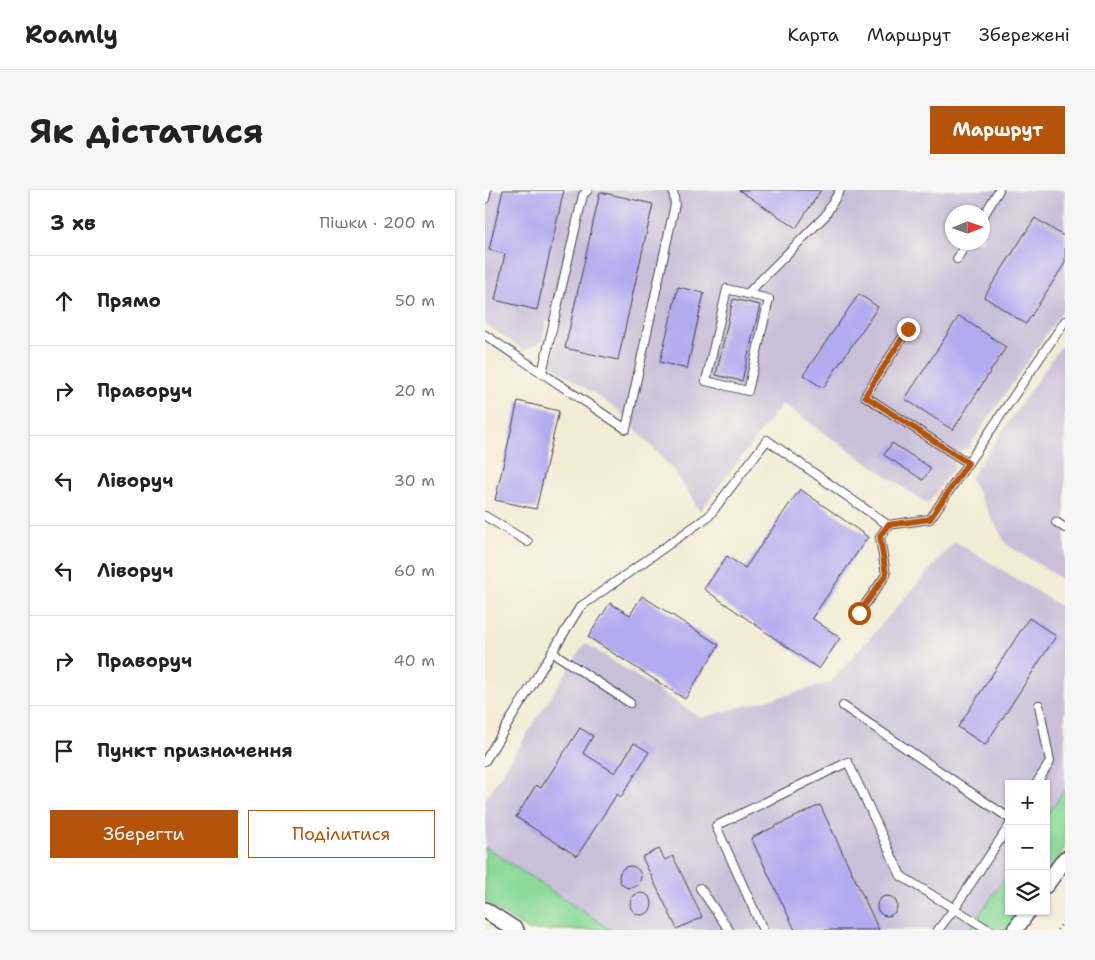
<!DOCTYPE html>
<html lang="uk">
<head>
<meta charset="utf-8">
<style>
	body { margin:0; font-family:"Shantell Sans",sans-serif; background:#f6f6f6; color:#222 }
	.controls { position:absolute; right:15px; bottom:15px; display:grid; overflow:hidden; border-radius:0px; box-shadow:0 1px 4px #0004 }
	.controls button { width:45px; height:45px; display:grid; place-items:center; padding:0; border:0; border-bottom:1px solid #e0e0e0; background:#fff; color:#222; font:25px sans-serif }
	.compass { position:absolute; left:460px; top:15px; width:45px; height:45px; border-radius:50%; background:#fff; box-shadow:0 1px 4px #0004; rotate:88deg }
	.stop { position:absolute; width:15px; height:15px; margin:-11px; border:4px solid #b45309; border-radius:50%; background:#fff }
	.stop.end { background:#b45309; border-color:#fff; box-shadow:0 1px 5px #0008 }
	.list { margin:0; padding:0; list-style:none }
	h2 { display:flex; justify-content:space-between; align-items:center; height:65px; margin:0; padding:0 20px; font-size:21px }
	h2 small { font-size:16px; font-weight:400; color:#767676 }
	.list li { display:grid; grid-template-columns:32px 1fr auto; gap:15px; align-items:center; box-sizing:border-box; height:90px; padding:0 20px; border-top:1px solid #e0e0e0 }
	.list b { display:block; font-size:19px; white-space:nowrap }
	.list em { font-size:16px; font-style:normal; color:#767676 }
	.actions { display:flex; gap:10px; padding:15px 20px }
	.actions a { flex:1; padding:11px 0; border:1px solid #b45309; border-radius:0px; text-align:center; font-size:18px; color:#b45309 }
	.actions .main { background:#b45309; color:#fff }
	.icon { flex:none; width:28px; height:28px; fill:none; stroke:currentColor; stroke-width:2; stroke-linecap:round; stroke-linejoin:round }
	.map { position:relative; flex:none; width:580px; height:740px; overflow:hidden; border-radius:0px }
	header { display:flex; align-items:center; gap:30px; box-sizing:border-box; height:70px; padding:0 25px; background:#fff; border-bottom:1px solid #e0e0e0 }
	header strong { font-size:24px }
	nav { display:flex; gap:28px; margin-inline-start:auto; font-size:18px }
	.intro { display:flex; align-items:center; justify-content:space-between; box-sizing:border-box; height:120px; padding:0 30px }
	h1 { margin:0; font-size:35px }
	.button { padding:12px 22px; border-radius:0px; background:#b45309; color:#fff; font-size:18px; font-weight:700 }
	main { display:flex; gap:30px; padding:0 30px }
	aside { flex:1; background:#fff; border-radius:0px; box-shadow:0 1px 4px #0004 }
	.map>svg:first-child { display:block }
	.industrial { fill:#c8bfd8; fill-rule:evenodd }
	.green { fill:#8bda99; stroke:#567e6a }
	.building { fill:#b4aaef }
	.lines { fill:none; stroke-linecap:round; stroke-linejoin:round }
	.lane-casing { stroke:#414052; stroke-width:10 }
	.street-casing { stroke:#414052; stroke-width:18 }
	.path { stroke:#414052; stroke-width:2.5; stroke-dasharray:1 4; stroke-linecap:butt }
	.lane { stroke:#fff; stroke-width:8 }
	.street { stroke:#fff; stroke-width:15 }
	.route { stroke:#b45309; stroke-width:6 }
</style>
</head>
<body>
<header>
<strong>Roamly</strong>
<nav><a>Карта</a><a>Маршрут</a><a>Збережені</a></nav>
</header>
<div class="intro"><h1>Як дістатися</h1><a class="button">Маршрут</a></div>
<main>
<aside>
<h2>3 хв<small>Пішки · 200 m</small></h2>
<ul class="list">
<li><svg class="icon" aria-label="ahead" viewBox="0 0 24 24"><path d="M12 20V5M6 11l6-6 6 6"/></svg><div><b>Прямо</b></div><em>50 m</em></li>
<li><svg class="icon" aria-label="right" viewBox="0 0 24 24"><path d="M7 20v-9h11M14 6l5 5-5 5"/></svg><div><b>Праворуч</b></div><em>20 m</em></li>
<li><svg class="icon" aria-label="left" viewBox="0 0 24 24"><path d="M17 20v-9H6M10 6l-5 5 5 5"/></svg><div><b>Ліворуч</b></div><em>30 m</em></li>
<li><svg class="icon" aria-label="left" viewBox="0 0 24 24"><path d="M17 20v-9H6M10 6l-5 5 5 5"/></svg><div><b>Ліворуч</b></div><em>60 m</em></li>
<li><svg class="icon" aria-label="right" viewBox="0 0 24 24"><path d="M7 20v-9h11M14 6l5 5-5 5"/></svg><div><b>Праворуч</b></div><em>40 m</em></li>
<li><svg class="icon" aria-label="arrive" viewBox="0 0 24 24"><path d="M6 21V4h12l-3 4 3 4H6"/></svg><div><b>Пункт призначення</b></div></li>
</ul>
<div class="actions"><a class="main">Зберегти</a><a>Поділитися</a></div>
</aside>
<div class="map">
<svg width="580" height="740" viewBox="0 0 580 740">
	<rect width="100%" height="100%" fill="#fbf7ec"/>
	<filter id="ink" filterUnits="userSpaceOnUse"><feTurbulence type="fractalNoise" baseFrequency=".02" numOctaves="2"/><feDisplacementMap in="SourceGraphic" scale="10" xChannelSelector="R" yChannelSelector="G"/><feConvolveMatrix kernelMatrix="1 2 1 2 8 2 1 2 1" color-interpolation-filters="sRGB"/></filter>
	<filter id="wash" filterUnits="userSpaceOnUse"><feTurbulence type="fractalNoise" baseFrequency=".0096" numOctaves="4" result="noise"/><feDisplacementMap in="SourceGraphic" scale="20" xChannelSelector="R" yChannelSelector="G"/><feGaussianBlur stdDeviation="1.12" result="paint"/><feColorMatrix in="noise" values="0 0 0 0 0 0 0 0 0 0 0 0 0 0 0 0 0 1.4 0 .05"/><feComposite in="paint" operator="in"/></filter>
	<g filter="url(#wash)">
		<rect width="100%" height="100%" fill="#f2ecd5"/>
		<g class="industrial">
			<path d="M0,0H580V117L483,258L473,261L468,269L470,276L443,314L297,214L215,321L190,282L132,219L66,175L75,133L62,130L57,151L39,160L0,134ZM468,22H498V52H468Z"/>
			<polygon points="580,150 580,391 521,354 485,288"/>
			<polygon points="470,351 580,419 580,599 561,627 561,594 524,594 524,682 484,740 126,740 0,657 0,610 100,453 216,528 345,493"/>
		</g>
		<g class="green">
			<polygon points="580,599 580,658 561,684 561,627"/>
			<polygon points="0,657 126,740 43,740 0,712"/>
			<polygon points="524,682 524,721 535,721 522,740 484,740"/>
		</g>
		<g id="blocks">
			<g class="building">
				<polygon points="18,0 79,0 52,120 10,110 20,64 4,60"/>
				<polygon points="254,0 336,0 311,38"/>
				<polygon points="115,2 168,14 133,170 80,158"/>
				<polygon points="550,28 580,47 580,73 541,134 499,107"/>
				<polygon points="193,97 219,103 202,179 175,172"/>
				<polygon points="374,104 393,117 338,198 318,185"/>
				<polygon points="248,109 275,115 257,191 231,185"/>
				<polygon points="474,126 521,157 468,240 420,209"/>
				<polygon points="33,211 74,221 51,319 10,310"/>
				<polygon points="407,253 446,278 438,290 399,265"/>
				<polygon points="315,299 383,347 327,428 355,448 334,479 219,399 242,366 260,378"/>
				<polygon points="157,406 234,455 200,509 103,447 125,413 145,425"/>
				<polygon points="544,428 571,446 500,555 473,537"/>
				<polygon points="95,538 108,546 98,563 130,583 149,553 164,562 136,607 132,604 92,666 31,627 51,595 56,598"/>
				<polygon points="335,615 394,740 310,740 266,648"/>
				<polygon points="174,659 180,670 188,666 217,727 192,739 157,667"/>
				<circle cx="145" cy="687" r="11"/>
				<circle cx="156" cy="714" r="11"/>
				<circle cx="402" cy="716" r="10"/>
			</g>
		</g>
	</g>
	<g filter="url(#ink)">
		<use href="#blocks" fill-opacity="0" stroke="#414052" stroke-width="1"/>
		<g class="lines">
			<g class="lane-casing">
				<g id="lane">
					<polyline points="0,9 2,0"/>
					<polyline points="498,27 514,0"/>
					<polyline points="472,69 482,52"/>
					<polygon points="242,99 284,109 263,201 221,191"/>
					<polyline points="262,104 340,26 355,0"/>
					<polyline points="423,139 380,206 483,273"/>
					<polyline points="0,145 141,239 190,14 188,0"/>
					<polyline points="57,183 98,5 103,0"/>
					<polyline points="0,326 43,352"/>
					<polyline points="571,332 580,338"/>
					<polyline points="374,423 401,385 395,347 403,335"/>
					<polyline points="67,462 145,513"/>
					<polyline points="358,516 524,628"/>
					<polyline points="0,571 95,417 224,326 282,250 403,335 445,329 580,131"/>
					<polyline points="551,594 565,572 554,515"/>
					<polyline points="215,698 244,740"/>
					<polyline points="278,740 231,636 363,572 416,686 504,740"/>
					<polyline points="453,740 469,719 524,636"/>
				</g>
			</g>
			<g class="street-casing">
				<g id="street">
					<polyline points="561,695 580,669"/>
					<polyline points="0,720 31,740"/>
					<polyline points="530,740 543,721"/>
				</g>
			</g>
			<polyline class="path" points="572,740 580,729"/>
			<use href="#lane" class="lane"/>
			<use href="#street" class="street"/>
		</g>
	</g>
	<g class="lines" filter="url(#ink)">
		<polyline class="route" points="374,423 401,385 395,346 403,335 445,329 483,273 380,206 423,139"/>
	</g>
</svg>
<div class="controls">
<button>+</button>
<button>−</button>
<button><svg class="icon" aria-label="layers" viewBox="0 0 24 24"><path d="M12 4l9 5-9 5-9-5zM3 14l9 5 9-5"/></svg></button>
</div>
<svg class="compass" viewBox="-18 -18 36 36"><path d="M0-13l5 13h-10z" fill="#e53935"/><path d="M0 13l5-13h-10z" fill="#767676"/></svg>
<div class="stop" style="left:374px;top:423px"></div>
<div class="stop end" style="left:423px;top:139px"></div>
</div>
</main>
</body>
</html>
